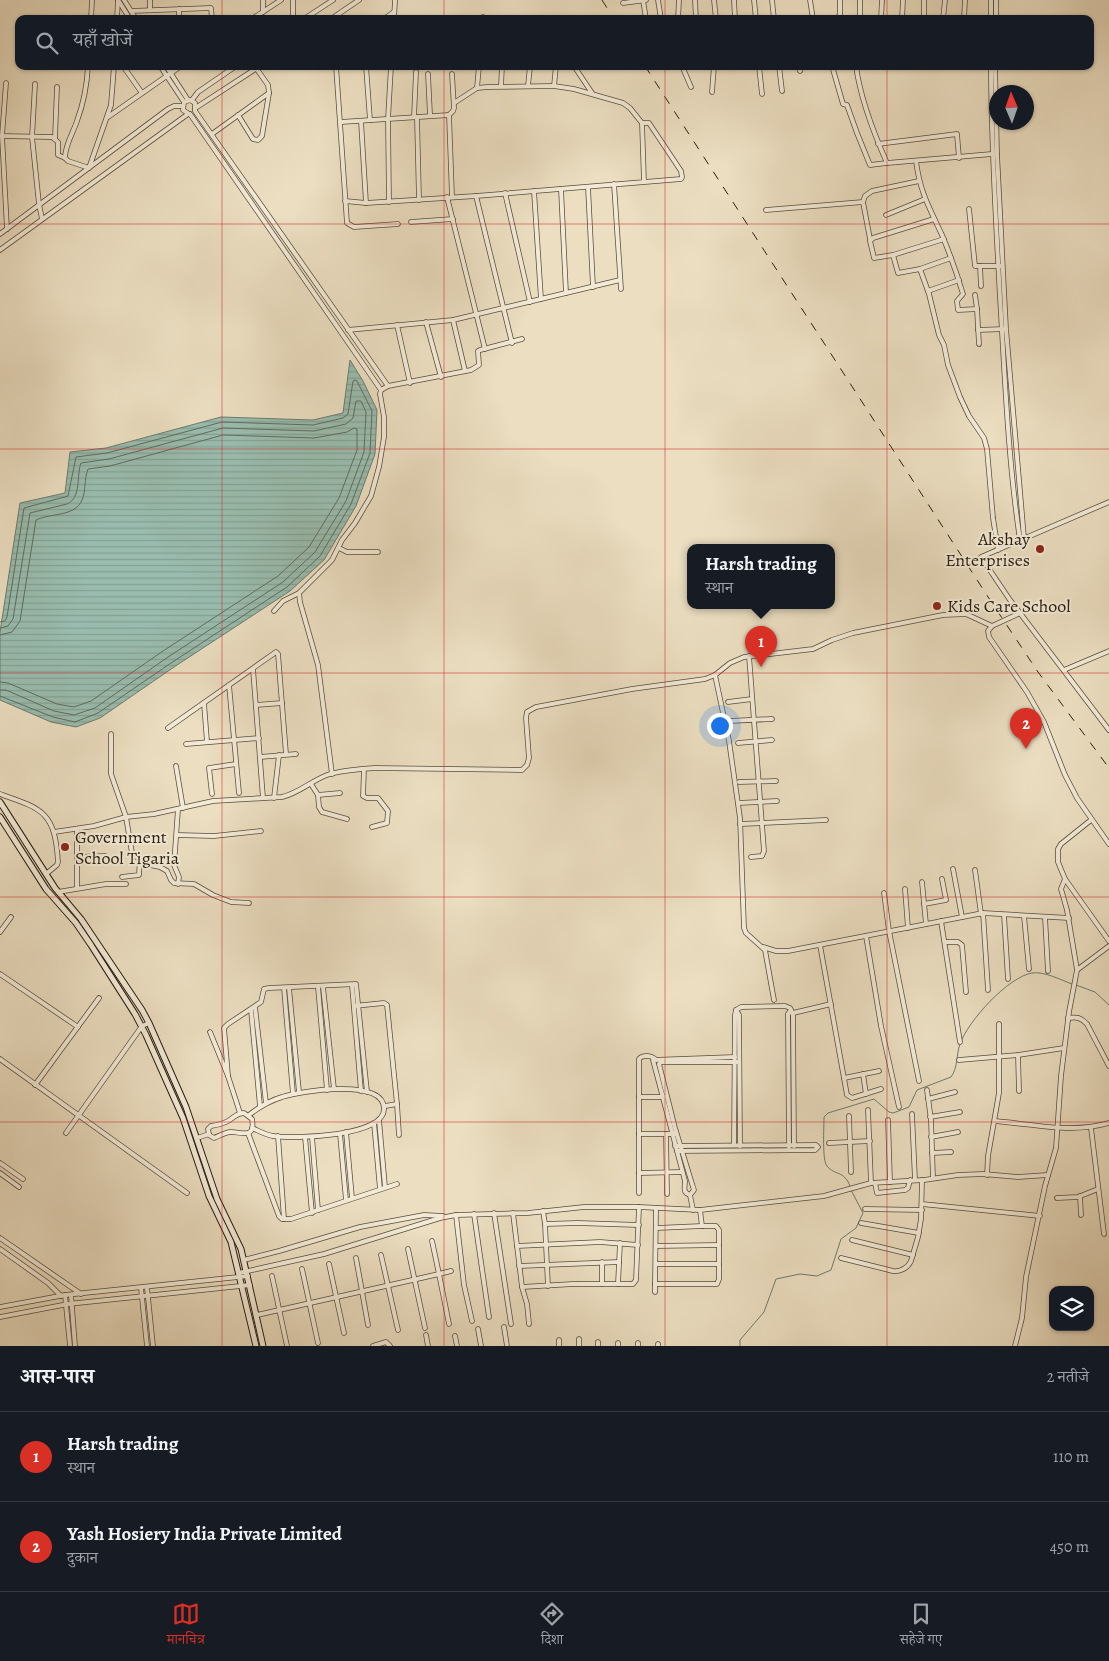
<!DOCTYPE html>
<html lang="hi">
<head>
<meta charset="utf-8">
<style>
	body { margin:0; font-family:Alegreya,"Noto Serif Devanagari",serif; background:#20242c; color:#f1f3f6 }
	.controls { position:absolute; right:15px; bottom:15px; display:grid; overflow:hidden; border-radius:10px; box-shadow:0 1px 4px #0004 }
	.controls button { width:45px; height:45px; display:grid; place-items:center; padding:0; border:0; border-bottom:1px solid #363941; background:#171b24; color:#f1f3f6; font:25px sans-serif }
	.compass { position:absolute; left:989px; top:85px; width:45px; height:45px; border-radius:50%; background:#171b24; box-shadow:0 1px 4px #0004; rotate:358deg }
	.you { position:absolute; left:719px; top:725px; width:18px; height:18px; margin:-12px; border:4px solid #fff; border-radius:50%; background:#1a73e8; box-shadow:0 0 0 8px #1a73e833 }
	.badge { display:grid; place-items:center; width:32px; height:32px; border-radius:50%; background:#d93025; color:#fff; font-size:16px; font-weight:700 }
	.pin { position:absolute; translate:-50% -41px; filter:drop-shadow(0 1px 2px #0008) }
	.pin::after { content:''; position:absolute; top:26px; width:18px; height:15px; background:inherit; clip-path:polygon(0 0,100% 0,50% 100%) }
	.popup { position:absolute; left:687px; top:544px; width:148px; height:65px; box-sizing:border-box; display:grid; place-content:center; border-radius:10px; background:#171b24; filter:drop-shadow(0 1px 4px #0005); font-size:16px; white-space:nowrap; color:#9ea1a6 }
	.popup b { font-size:19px; color:#f1f3f6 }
	.popup::after { content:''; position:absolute; left:50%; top:100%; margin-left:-10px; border:10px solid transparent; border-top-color:#171b24 }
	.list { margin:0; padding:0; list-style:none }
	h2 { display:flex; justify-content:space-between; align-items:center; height:65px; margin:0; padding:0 20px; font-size:21px }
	h2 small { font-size:16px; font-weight:400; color:#9ea1a6 }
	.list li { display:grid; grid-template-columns:32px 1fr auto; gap:15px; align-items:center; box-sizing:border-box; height:90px; padding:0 20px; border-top:1px solid #363941 }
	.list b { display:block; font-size:19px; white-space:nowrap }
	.list p { margin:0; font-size:16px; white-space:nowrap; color:#9ea1a6 }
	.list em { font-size:16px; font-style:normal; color:#9ea1a6 }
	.icon { flex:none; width:28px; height:28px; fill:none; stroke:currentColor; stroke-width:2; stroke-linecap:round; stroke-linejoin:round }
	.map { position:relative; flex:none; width:1109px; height:1346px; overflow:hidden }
	.search { position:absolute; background:#171b24; box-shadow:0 1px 4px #0004; left:15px; right:15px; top:15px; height:55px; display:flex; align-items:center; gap:12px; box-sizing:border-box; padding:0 18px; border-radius:10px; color:#9ea1a6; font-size:19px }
	.sheet { height:245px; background:#171b24 }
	nav { display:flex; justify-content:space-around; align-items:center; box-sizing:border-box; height:70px; border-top:1px solid #363941; background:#171b24; font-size:14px; color:#9ea1a6 }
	nav a { display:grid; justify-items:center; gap:2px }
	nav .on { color:#d93025 }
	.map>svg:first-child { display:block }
	.water { fill:url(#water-rules); stroke:#6c7c6e }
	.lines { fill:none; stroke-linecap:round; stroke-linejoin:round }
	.shore { stroke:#606c5e; stroke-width:1 }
	.stream { stroke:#6c7c6e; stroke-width:1 }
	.street-casing { stroke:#594d3a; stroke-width:5.5 }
	.secondary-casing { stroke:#281d0d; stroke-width:7 }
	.street { stroke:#f2ead7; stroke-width:4 }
	.secondary { stroke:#f2ead7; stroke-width:5 }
	.rail { stroke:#281d0d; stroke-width:1; stroke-dasharray:9 9; stroke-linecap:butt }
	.grid { fill:none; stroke:#d62828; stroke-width:1; stroke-opacity:0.55 }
	.poi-dot { fill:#8f2418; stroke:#f2ead7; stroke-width:2 }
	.labels { text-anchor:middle; stroke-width:4; stroke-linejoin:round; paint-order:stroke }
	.poi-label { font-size:18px; fill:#281d0d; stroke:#f2ead7; text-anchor:start }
</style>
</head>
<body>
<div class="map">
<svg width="1109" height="1346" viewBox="0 0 1109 1346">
	<defs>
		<pattern id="water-rules" width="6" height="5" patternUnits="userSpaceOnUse" patternTransform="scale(1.25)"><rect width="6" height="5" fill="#99bcae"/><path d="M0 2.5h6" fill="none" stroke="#84a194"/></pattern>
	</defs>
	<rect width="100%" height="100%" fill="#ebdec1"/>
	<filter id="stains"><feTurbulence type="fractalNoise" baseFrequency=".004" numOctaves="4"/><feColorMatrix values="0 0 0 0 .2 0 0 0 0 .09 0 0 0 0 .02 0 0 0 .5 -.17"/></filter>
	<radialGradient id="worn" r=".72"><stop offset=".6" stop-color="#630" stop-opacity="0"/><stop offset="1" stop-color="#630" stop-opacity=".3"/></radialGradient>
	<polygon class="water" points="350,360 363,381 377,410 375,454 356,506 324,560 290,591 174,667 100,718 76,727 51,722 0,700 0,632 20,503 65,493 70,452 106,448 221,417 313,420 343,413"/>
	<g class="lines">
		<g class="shore">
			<polyline points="0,622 5,621 7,617 24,508 68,496 76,457 107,453 222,422 313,425 343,418 348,414 353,381 355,380 357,381 372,411 370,453 351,504 320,556 287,587 171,663 98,713 75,722 53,717 0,696"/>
			<path d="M0,628L8,626L13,619L30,513L67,504C82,497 76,476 81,463L109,459L223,428L314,431L346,424L353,418L356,401H361L366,412L364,452L346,501L315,552L283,582L168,657L95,708L74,715L54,711L6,690H0"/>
			<path d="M0,635L12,632L20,621L36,520C50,513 75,517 82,500C86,491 84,479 88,469L110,466L223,435L314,438L347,432L354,428L357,429V450L339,498L309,547L278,576L163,651L91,701L74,707L57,704L8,683L0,682"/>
		</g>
		<g class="stream">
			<polyline points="1076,985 1095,992 1109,1005"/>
			<path d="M850,1186C844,1170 835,1176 827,1166C822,1161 824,1127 824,1117L828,1113L874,1099L889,1112L893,1113L909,1107L917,1090L951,1077C958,1068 956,1055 960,1044C968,1021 1008,977 1032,973C1044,971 1061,980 1072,984"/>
			<polyline points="740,1346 740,1340 764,1312 776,1279 800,1274 817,1276 831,1270 841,1239 856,1228 863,1213 851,1190"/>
		</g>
		<g class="street-casing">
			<g id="street">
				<polyline points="118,0 130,19"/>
				<polyline points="124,0 136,19"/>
				<polyline points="150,0 150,10"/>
				<polyline points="263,0 263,12"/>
				<polyline points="293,0 293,19"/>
				<polyline points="643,0 646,19"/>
				<polyline points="658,0 661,19"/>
				<polyline points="695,0 696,19"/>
				<polyline points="714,0 716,19"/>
				<polyline points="734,0 735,19"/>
				<polyline points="754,0 756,19"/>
				<polyline points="772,0 774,19"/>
				<polyline points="810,0 813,19"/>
				<polyline points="860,0 860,19"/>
				<polyline points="991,0 991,19"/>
				<polyline points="623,3 646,0"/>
				<polyline points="179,9 179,19"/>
				<polyline points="131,11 211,8 212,19"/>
				<polyline points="91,19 92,0"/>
				<polyline points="117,19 118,0"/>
				<polyline points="252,19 281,0"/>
				<polyline points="304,19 333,0"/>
				<polyline points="331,19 359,0"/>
				<polyline points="384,19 394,12"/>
				<polyline points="394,19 395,0"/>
				<polyline points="483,19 483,17"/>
				<polyline points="678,19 679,0"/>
				<polyline points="836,19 840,15 840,0"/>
				<polyline points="881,19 882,0"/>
				<polyline points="902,19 903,0"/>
				<polyline points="924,19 924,0"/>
				<polyline points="943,19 945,0"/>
				<polyline points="964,19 965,0"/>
				<polyline points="996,19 996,0"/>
				<path d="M88,66C87,86 84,102 77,121C73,133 65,145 65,158L68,161L89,168L111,105L114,66"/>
				<polyline points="123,66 142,93"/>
				<polyline points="160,66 184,102 183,110 189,114"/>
				<polyline points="166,66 188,100"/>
				<polyline points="336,66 347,223 354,227 398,224"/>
				<polyline points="366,66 370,120"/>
				<polyline points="574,66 592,93"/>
				<polyline points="682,66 691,87"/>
				<polyline points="759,66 762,94"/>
				<polyline points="779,66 782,91"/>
				<polyline points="800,66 800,71"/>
				<path d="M832,66L843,104L847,105L857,133L870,165L887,163C875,136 860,96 856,66"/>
				<path d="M991,66C991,144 996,221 1000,298C1005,379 1008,460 1020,540"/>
				<polyline points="995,66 997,154 1006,329 1024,538"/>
				<polyline points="694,67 694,66"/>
				<polyline points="428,74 430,115"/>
				<polyline points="6,83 2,136 7,229"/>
				<polyline points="35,84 32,137 39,204 42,219"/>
				<polyline points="501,86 502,66"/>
				<polyline points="528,86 530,66"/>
				<polyline points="554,86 556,66"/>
				<polyline points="477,88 479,66"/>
				<polyline points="712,92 714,66"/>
				<polyline points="192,100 198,92 236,66"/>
				<polyline points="184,102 190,100 195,103 195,111 388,386"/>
				<polyline points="454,103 477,88 487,87 554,86 574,89 623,103 630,108 642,123"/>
				<polyline points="197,107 260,66"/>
				<polyline points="190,114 381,390"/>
				<polyline points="238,115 253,139 258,140 262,136 269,93"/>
				<polyline points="449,115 453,111 454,108 452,74"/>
				<polyline points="108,117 181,66"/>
				<polyline points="414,117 416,72"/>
				<polyline points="417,117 419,200"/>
				<polyline points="361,121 366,203"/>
				<polyline points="341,122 449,115 452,197"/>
				<polyline points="212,134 269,93 268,85 256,68"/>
				<polyline points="0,136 52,137 58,142 58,155 65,158"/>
				<polyline points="55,138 57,87"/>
				<polyline points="878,144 957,134 959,158"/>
				<path d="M916,161C920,192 929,207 942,235C950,254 957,274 963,294L957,301L958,310L977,309L979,344"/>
				<polyline points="887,163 992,154"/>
				<polyline points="614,184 621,289"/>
				<polyline points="588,187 593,287"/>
				<polyline points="561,189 566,293"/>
				<polyline points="534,191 541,299"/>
				<polyline points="505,193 530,302"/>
				<polyline points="476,196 512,343"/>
				<polyline points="447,197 485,349"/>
				<polyline points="345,201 366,203 476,196 681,179 682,177 681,171 649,123 642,123 644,182"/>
				<polyline points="389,202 388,119 391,66"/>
				<polyline points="863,202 865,196 872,191 919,181"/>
				<polyline points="969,209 975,266 1000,266"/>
				<polyline points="766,210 863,202 870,239"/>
				<polyline points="886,215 925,199"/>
				<polyline points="411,222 453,219"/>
				<polyline points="0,234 168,109 174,106 182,106"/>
				<polyline points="0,250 188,114"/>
				<polyline points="893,255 944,239"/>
				<polyline points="951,258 920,269 929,294 939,335 944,345 948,365 960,397 969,416 984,438 987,449 993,518 998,550"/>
				<polyline points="980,266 981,286"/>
				<polyline points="920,269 898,273 893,255 874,258 870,241 873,238 934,219"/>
				<polyline points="928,291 959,280"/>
				<polyline points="975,295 977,309"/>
				<polyline points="453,320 465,371"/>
				<polyline points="426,322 441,377"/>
				<polyline points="397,325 410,383"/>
				<polyline points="348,330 453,320 620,280"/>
				<polyline points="978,330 1004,329"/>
				<polyline points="1109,502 981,557 1010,600 1109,730"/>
				<polyline points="339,548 347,552 378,552"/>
				<polyline points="274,611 283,601 299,593"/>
				<polyline points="1020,613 992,626 988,631 989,637 1027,692 1044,722 1065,775 1077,798 1109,844"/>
				<polyline points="749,656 764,851 762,856 751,857"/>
				<polyline points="253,669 263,798"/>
				<polyline points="1064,670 1109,651"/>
				<polyline points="715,675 729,741 740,818 744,928 746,933 765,950 774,1000"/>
				<polyline points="229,685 239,793"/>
				<polyline points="728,702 752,699"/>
				<polyline points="204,703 207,742"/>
				<polyline points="256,705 282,703"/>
				<polyline points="729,721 772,719"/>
				<polyline points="168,728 276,652 278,654 286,754"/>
				<polyline points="111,734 111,774 126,817 132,853 145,864 160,867 167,871 171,880 174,883 194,884 213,895 231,902 249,903"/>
				<polyline points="738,743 772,740"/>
				<polyline points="186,744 259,738"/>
				<polyline points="260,757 296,754"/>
				<polyline points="176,766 183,808"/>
				<polyline points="364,769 363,796 367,798 378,798 388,811 387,823 372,827"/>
				<polyline points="332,774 318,665 300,602 299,593 332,560 342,540 355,523 371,496 379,467 384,437 384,417 380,394 381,390 388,386 471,370 479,365 478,351 480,350 522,339"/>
				<polyline points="739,782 776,781"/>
				<polyline points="311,784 318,795 319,807 322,812 347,819"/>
				<path d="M0,794C43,809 55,812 58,862L57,865L46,874"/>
				<polyline points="212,794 209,768 236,764"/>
				<polyline points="318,795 340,793"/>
				<polyline points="274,798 279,755"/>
				<polyline points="738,803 777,801"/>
				<polyline points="178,809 174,865 179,877 178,884"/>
				<polyline points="740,824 826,820"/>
				<polyline points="77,829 77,888"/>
				<path d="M54,832L94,826L126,817L154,814L213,801L282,797C299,793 311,781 327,775C341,770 359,769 374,768L522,770L527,765L529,758L526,718L527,712L536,707L632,689L705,679L715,675L730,663L744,657L813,649L832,640L853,633L943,615L966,614L992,626"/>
				<polyline points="177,835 214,836 261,831"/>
				<polyline points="78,857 105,856"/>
				<polyline points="953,869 962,917"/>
				<polyline points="975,870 981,914"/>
				<polyline points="122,877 139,875 140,858"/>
				<polyline points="1065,879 1109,941"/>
				<polyline points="922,882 926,924"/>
				<polyline points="905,889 908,928"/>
				<polyline points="58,892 106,884 126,884"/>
				<polyline points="884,893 889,931 919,1081"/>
				<polyline points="924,904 946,900 942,879"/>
				<polyline points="983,913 988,990"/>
				<polyline points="1004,915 1008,979"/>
				<polyline points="1024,916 1029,969"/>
				<polyline points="1045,917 1048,971"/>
				<polyline points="941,921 960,1042"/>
				<polyline points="0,932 11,917"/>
				<polyline points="866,936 881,1026 899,1107"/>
				<polyline points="945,942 958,942 962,945 966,992"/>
				<polyline points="820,945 847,1095 852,1098 881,1089"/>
				<polyline points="763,947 776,951 788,951 983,913 1069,918"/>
				<polyline points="1077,970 1067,910 1061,889 1065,879 1058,862 1058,849 1061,844 1091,820"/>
				<polyline points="0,974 78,1027"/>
				<polyline points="352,985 361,1091"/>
				<polyline points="318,987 327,1090"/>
				<polyline points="323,987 334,1089"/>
				<polyline points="284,988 293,1094"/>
				<polyline points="289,988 299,1092"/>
				<polyline points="354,1006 384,1003 387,1005 397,1104 385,1106"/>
				<polyline points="255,1007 266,1103"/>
				<polyline points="251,1010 260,1106"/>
				<polyline points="736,1010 741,1007 785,1006 790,1008 791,1010"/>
				<polyline points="793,1013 831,1004"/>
				<path d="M1068,1018C1077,1017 1080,1017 1087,1024L1109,1066"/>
				<polyline points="210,1032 228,1076 240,1113"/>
				<polyline points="1018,1055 1019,1091"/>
				<polyline points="0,1059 187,1193"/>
				<polyline points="959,1060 1018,1055 1064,1048"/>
				<polyline points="863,1074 866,1094"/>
				<polyline points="228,1076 224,1028 228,1024 261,1002 264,989 269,988 356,984 367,1092"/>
				<polyline points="844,1078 879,1071"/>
				<polyline points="35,1085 99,998"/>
				<polyline points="927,1090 931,1120 933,1178"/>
				<polyline points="639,1097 664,1097"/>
				<polyline points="928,1099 955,1092"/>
				<polyline points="397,1104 399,1135"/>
				<polyline points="868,1110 871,1183"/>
				<path d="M244,1113L252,1119C256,1141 239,1131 230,1132C224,1133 219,1136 214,1138L209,1135L208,1129L211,1126C217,1125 223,1124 228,1121C235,1117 236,1113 244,1113Z"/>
				<polyline points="912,1114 915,1180"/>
				<path d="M249,1115C259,1107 269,1101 282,1097C300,1091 383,1078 384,1108C386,1137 293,1139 273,1136C266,1135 259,1131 252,1128"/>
				<polyline points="849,1116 851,1172"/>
				<polyline points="930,1117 960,1112"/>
				<polyline points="379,1120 385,1187"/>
				<polyline points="888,1120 890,1182"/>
				<path d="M995,1121C1033,1124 1071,1134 1109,1123"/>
				<polyline points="374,1123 380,1189"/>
				<polyline points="1091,1128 1104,1234"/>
				<polyline points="346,1132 352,1198"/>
				<polyline points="66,1133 142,1026 149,1023"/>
				<polyline points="248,1133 279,1216 282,1219 291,1219 397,1184"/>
				<polyline points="340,1134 346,1200"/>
				<polyline points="639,1134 675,1134"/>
				<polyline points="666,1134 667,1194"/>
				<polyline points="278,1136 284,1219"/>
				<polyline points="305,1137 312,1213"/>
				<polyline points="312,1137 318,1210"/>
				<polyline points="931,1137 958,1132"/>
				<polyline points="197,1138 209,1134"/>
				<polyline points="829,1143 870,1141"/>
				<polyline points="734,1145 735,1015 736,1010 739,1015 740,1146"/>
				<polyline points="675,1146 816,1145 818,1147 815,1150 677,1151"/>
				<polyline points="789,1147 788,1014 791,1010 793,1015 794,1146"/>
				<polyline points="932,1153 951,1152"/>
				<polyline points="0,1163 23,1179"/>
				<polyline points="0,1173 19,1187"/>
				<polyline points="639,1173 682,1172"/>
				<polyline points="987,1175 988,1156 999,1093 999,1024"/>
				<polyline points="875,1183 877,1193 905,1190 908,1188 910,1180"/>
				<path d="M639,1193V1059C642,1055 651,1055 655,1059"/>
				<path d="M690,1195C682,1192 685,1188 685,1181L653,1060L735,1057"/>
				<polyline points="1080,1196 1081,1215"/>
				<polyline points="1057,1198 1078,1197 1098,1189"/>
				<polyline points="922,1204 1040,1216"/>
				<polyline points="656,1208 655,1284 717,1284 719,1279 719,1230 716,1226 702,1226 700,1210"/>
				<polyline points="865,1209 922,1210"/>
				<polyline points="693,1210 690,1195 694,1190 693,1187 675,1128 659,1064 661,1062 737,1062"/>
				<polyline points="543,1211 545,1224 548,1286"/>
				<polyline points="494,1213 511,1324"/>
				<polyline points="513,1213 522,1287 573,1284 633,1284 636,1280 639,1207"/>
				<polyline points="474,1214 489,1317"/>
				<polyline points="456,1215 464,1285 472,1321"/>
				<polyline points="861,1223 919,1233"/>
				<polyline points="545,1224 578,1223 639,1225"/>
				<polyline points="657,1228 702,1226"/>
				<polyline points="0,1238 81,1294"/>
				<polyline points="852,1240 913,1255"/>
				<polyline points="517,1246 600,1242 638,1245"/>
				<polyline points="656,1246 719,1245"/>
				<polyline points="0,1249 48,1283 61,1296"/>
				<polyline points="408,1249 425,1328"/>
				<polyline points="381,1255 398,1330"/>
				<polyline points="356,1258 368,1325"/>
				<path d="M841,1258L893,1271C900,1272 908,1268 911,1261L918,1237L921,1219L922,1180"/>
				<polyline points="244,1260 279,1251 360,1227 424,1215 443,1216"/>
				<polyline points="329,1264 344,1333"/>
				<polyline points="656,1264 719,1264"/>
				<polyline points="519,1266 619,1262"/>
				<polyline points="302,1269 318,1343"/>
				<polyline points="239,1273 324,1254 440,1218 456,1215 528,1213 584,1207 639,1207 700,1210 824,1196 871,1183 924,1180 958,1175 983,1174 1018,1177 1048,1175"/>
				<polyline points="272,1276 287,1346"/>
				<polyline points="602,1284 602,1262"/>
				<polyline points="618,1284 620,1243"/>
				<polyline points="522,1287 527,1304 529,1324"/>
				<polyline points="141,1288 147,1346"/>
				<polyline points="147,1288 153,1346"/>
				<polyline points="655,1292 655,1284"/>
				<polyline points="65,1295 70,1346"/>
				<polyline points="71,1295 75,1346"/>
				<polyline points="0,1307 65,1295 248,1276"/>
				<polyline points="257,1315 439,1274 432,1241"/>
				<polyline points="0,1317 68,1304 250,1285"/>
				<polyline points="449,1324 439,1274 451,1271"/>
				<polyline points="504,1327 507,1346"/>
				<polyline points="478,1329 481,1346"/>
				<polyline points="426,1335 428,1346"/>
				<polyline points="455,1336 457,1346"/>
				<polyline points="598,1342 598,1346"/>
				<polyline points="373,1346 386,1342 390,1346"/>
				<polyline points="559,1346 559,1340"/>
				<polyline points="579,1346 579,1339"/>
				<polyline points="618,1346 618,1343"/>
				<polyline points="638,1346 638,1343"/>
				<polyline points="658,1346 658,1344"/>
				<polyline points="1015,1346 1022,1318 1026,1277 1045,1186 1056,1148 1061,1076 1069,1012 1077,970 1109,946"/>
			</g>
		</g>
		<g class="secondary-casing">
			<g id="secondary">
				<polyline points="0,802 55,888 81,919 142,1010 149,1023 186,1107 217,1199 241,1249 263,1346"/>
				<polyline points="0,817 46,889 76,923 91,945 135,1014 146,1035 183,1118 209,1196 231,1242 256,1346"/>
			</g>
		</g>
		<use href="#street" class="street"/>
		<use href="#secondary" class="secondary"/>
		<g class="rail">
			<polyline points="602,0 614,19"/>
			<polyline points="645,66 990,600 1038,672 1109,768"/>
		</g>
	</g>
	<path class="grid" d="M222,0V19M444,0V19M665,0V19M887,0V19M222,66V1346M444,66V1346M665,66V1346M887,66V1346M0,224H1109M0,449H1109M0,673H1109M0,897H1109M0,1122H1109"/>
	<g class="poi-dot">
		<circle cx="1040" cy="549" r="5"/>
		<circle cx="937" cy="606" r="5"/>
		<circle cx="65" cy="847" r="5"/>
	</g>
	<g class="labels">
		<g class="poi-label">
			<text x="1030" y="545" text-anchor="end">Akshay<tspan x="1030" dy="21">Enterprises</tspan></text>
			<text x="947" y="612">Kids Care School</text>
			<text x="75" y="843">Government<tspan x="75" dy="21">School Tigaria</tspan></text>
		</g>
	</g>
	<rect width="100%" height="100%" filter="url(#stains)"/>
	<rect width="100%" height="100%" fill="url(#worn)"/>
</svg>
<div class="controls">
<button><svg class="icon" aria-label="layers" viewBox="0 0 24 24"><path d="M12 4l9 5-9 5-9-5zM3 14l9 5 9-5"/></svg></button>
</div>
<svg class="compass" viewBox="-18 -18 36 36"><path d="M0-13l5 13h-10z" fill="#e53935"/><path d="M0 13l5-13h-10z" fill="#9ea1a6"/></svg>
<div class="you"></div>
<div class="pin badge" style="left:761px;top:667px">1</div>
<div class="popup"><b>Harsh trading</b>स्थान</div>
<div class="pin badge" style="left:1026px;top:749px">2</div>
<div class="search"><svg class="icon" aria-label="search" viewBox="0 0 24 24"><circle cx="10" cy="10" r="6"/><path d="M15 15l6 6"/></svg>यहाँ खोजें</div>
</div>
<section class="sheet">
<h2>आस-पास<small>2 नतीजे</small></h2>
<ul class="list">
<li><span class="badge">1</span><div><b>Harsh trading</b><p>स्थान</p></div><em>110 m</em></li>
<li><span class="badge">2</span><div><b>Yash Hosiery India Private Limited</b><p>दुकान</p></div><em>450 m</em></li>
</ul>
</section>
<nav>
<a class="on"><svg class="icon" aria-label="map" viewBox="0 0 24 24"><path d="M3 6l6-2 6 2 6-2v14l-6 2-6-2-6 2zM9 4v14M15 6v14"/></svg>मानचित्र</a>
<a><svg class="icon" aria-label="directions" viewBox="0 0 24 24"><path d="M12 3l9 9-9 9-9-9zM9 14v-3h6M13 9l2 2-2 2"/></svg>दिशा</a>
<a><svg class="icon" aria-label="saved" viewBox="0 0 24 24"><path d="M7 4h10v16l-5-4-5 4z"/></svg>सहेजे गए</a>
</nav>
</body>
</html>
